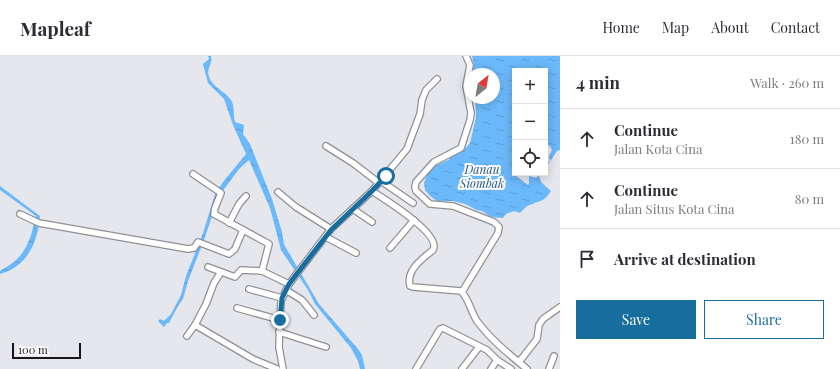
<!DOCTYPE html>
<html lang="en">
<head>
<meta charset="utf-8">
<style>
	body { margin:0; font-family:"Playfair Display",serif; background:#f7f7f7; color:#2b2b33 }
	.controls { position:absolute; right:12px; top:12px; display:grid; overflow:hidden; border-radius:0px; box-shadow:0 2px 10px #0003 }
	.controls button { width:36px; height:36px; display:grid; place-items:center; padding:0; border:0; border-bottom:1px solid #e1e1e2; background:#fff; color:#2b2b33; font:20px sans-serif }
	.compass { position:absolute; left:464px; top:12px; width:36px; height:36px; border-radius:50%; background:#fff; box-shadow:0 2px 10px #0003; rotate:31deg }
	.scale { position:absolute; left:12px; bottom:10px; width:69px; box-sizing:border-box; padding-left:4px; border:2px solid #171719; border-top:0; font-size:11px; line-height:14px; white-space:nowrap; color:#171719; -webkit-text-stroke:3px #fff; paint-order:stroke }
	.stop { position:absolute; width:12px; height:12px; margin:-9px; border:3px solid #176e9e; border-radius:50%; background:#fff }
	.stop.end { background:#176e9e; border-color:#fff; box-shadow:0 1px 4px #0008 }
	.list { margin:0; padding:0; list-style:none }
	h2 { display:flex; justify-content:space-between; align-items:center; height:52px; margin:0; padding:0 16px; font-size:17px }
	h2 small { font-size:13px; font-weight:400; color:#7c7c81 }
	.list li { display:grid; grid-template-columns:26px 1fr auto; gap:12px; align-items:center; box-sizing:border-box; height:60px; padding:0 16px; border-top:1px solid #e1e1e2 }
	.list b { display:block; font-size:15px; white-space:nowrap }
	.list p { margin:0; font-size:13px; white-space:nowrap; color:#7c7c81 }
	.list em { font-size:13px; font-style:normal; color:#7c7c81 }
	.actions { display:flex; gap:8px; padding:12px 16px }
	.actions a { flex:1; padding:9px 0; border:1px solid #176e9e; border-radius:0px; text-align:center; font-size:14px; color:#176e9e }
	.actions .main { background:#176e9e; color:#fff }
	.icon { flex:none; width:22px; height:22px; fill:none; stroke:currentColor; stroke-width:2; stroke-linecap:round; stroke-linejoin:round }
	.map { position:relative; flex:none; width:560px; height:313px; overflow:hidden }
	header { display:flex; align-items:center; gap:24px; box-sizing:border-box; height:56px; padding:0 20px; background:#fff; border-bottom:1px solid #e1e1e2 }
	header strong { font-size:19px }
	nav { display:flex; gap:22px; margin-inline-start:auto; font-size:14px }
	main { display:flex }
	aside { flex:1; background:#fff }
	.map>svg:first-child { display:block }
	.water { fill:url(#water-ripples) }
	.lines { fill:none; stroke-linecap:round; stroke-linejoin:round }
	.minor-casing { stroke:#909196; stroke-width:8 }
	.minor { stroke:#fff; stroke-width:5.5 }
	.route { stroke:#176e9e; stroke-width:5 }
	.labels { text-anchor:middle; stroke-width:4; stroke-linejoin:round; paint-order:stroke }
	.water-label { font-size:12px; font-style:italic; fill:#245a86; stroke:#fff }
</style>
</head>
<body>
<header>
<strong>Mapleaf</strong>
<nav><a>Home</a><a>Map</a><a>About</a><a>Contact</a></nav>
</header>
<main>
<div class="map">
<svg width="560" height="313" viewBox="0 0 560 313">
	<defs>
		<pattern id="water-ripples" width="26" height="14" patternUnits="userSpaceOnUse"><rect width="26" height="14" fill="#6bb8fa"/><path d="M2 4q2-2 4 0t4 0M15 11q2-2 4 0t4 0" fill="none" stroke="#5c9dd6"/></pattern>
	</defs>
	<rect width="100%" height="100%" fill="#e6e7ed"/>
	<g class="water">
		<path d="M208,0H211C213,9 206,11 209,21C213,32 225,35 231,44C235,50 233,59 235,66L244,69L243,78L250,88L272,143L282,176L284,188L286,192L319,248L358,293L362,299L365,313H360L358,305L351,292L315,248L308,234L281,194L270,152L249,104L239,113L219,140L204,184L188,225L183,243L178,250L169,267H167L164,271L158,265L160,263L164,265L171,258L181,239L186,220L203,177L215,138L223,126L246,98L233,69L224,43L208,27L203,8L209,3Z"/>
		<path d="M472,0H560V94L557,95L545,113V105L550,106L549,100L552,94L550,90L545,88V15H515L514,109L515,119L528,129L529,127V120L536,122L542,117L539,121L542,127L551,135C544,146 541,144 530,149C526,150 523,154 520,157L514,155L506,158L503,162L491,161L482,155L477,154L465,148L453,145H437L430,140L425,134L424,127L427,119L433,111L450,103V99C458,96 465,94 470,87L476,61L475,42H494V18H472L474,9Z"/>
		<path d="M0,130L40,160C38,186 27,211 0,218V215C19,204 25,197 32,176C34,170 33,165 36,160L0,134Z"/>
	</g>
	<g class="lines">
		<g class="minor-casing">
			<g id="minor">
				<polyline points="326,90 353,107 379,127"/>
				<polyline points="193,118 221,137 215,152 214,158 269,188 262,215"/>
				<polyline points="381,125 413,147"/>
				<path d="M372,135C384,143 442,178 433,194C422,203 406,214 410,230L413,231L461,235C469,243 471,256 477,265C491,284 510,299 527,313"/>
				<polyline points="278,136 296,151 331,173"/>
				<polyline points="353,153 372,166"/>
				<polyline points="20,158 39,167 188,193 194,192 198,186 229,198 235,193 243,174"/>
				<polyline points="229,167 239,148 246,140"/>
				<polyline points="326,181 356,197"/>
				<polyline points="390,192 414,164"/>
				<polyline points="208,211 235,221 241,214 262,215 289,228"/>
				<polyline points="249,233 282,242"/>
				<polyline points="286,234 302,244 314,259"/>
				<polyline points="462,236 498,177 499,171 494,166 453,150 430,148 416,135 415,131 416,126 434,106 461,92 470,64 471,57 466,30 470,9 466,0"/>
				<polyline points="237,252 280,264"/>
				<polyline points="195,269 253,303 277,313"/>
				<polyline points="279,276 326,291"/>
				<polyline points="187,280 195,269 206,248 214,227 221,216"/>
				<polyline points="519,306 537,283 539,269 543,263 560,251"/>
				<polyline points="283,313 279,291 280,264 281,245 289,228 331,173 372,135 407,93 420,58 422,44 426,34 437,23"/>
				<polyline points="416,313 440,273 443,272 487,294 497,304 511,313"/>
				<polyline points="462,313 479,291"/>
				<polyline points="491,313 497,304"/>
				<polyline points="549,313 554,300"/>
			</g>
		</g>
		<use href="#minor" class="minor"/>
	</g>
	<g class="lines">
		<polyline class="route" points="280,264 282,242 289,228 331,174 372,135 386,120"/>
	</g>
	<g class="labels">
		<g class="water-label">
			<text x="482" y="118">Danau<tspan x="482" dy="14">Siombak</tspan></text>
		</g>
	</g>
</svg>
<div class="controls">
<button>+</button>
<button>−</button>
<button><svg class="icon" aria-label="locate" viewBox="0 0 24 24"><circle cx="12" cy="12" r="6"/><path d="M12 2v4M12 18v4M2 12h4M18 12h4"/></svg></button>
</div>
<svg class="compass" viewBox="-18 -18 36 36"><path d="M0-13l5 13h-10z" fill="#e53935"/><path d="M0 13l5-13h-10z" fill="#7c7c81"/></svg>
<div class="scale">100 m</div>
<div class="stop" style="left:386px;top:120px"></div>
<div class="stop end" style="left:280px;top:264px"></div>
</div>
<aside>
<h2>4 min<small>Walk · 260 m</small></h2>
<ul class="list">
<li><svg class="icon" aria-label="ahead" viewBox="0 0 24 24"><path d="M12 20V5M6 11l6-6 6 6"/></svg><div><b>Continue</b><p>Jalan Kota Cina</p></div><em>180 m</em></li>
<li><svg class="icon" aria-label="ahead" viewBox="0 0 24 24"><path d="M12 20V5M6 11l6-6 6 6"/></svg><div><b>Continue</b><p>Jalan Situs Kota Cina</p></div><em>80 m</em></li>
<li><svg class="icon" aria-label="arrive" viewBox="0 0 24 24"><path d="M6 21V4h12l-3 4 3 4H6"/></svg><div><b>Arrive at destination</b></div></li>
</ul>
<div class="actions"><a class="main">Save</a><a>Share</a></div>
</aside>
</main>
</body>
</html>
